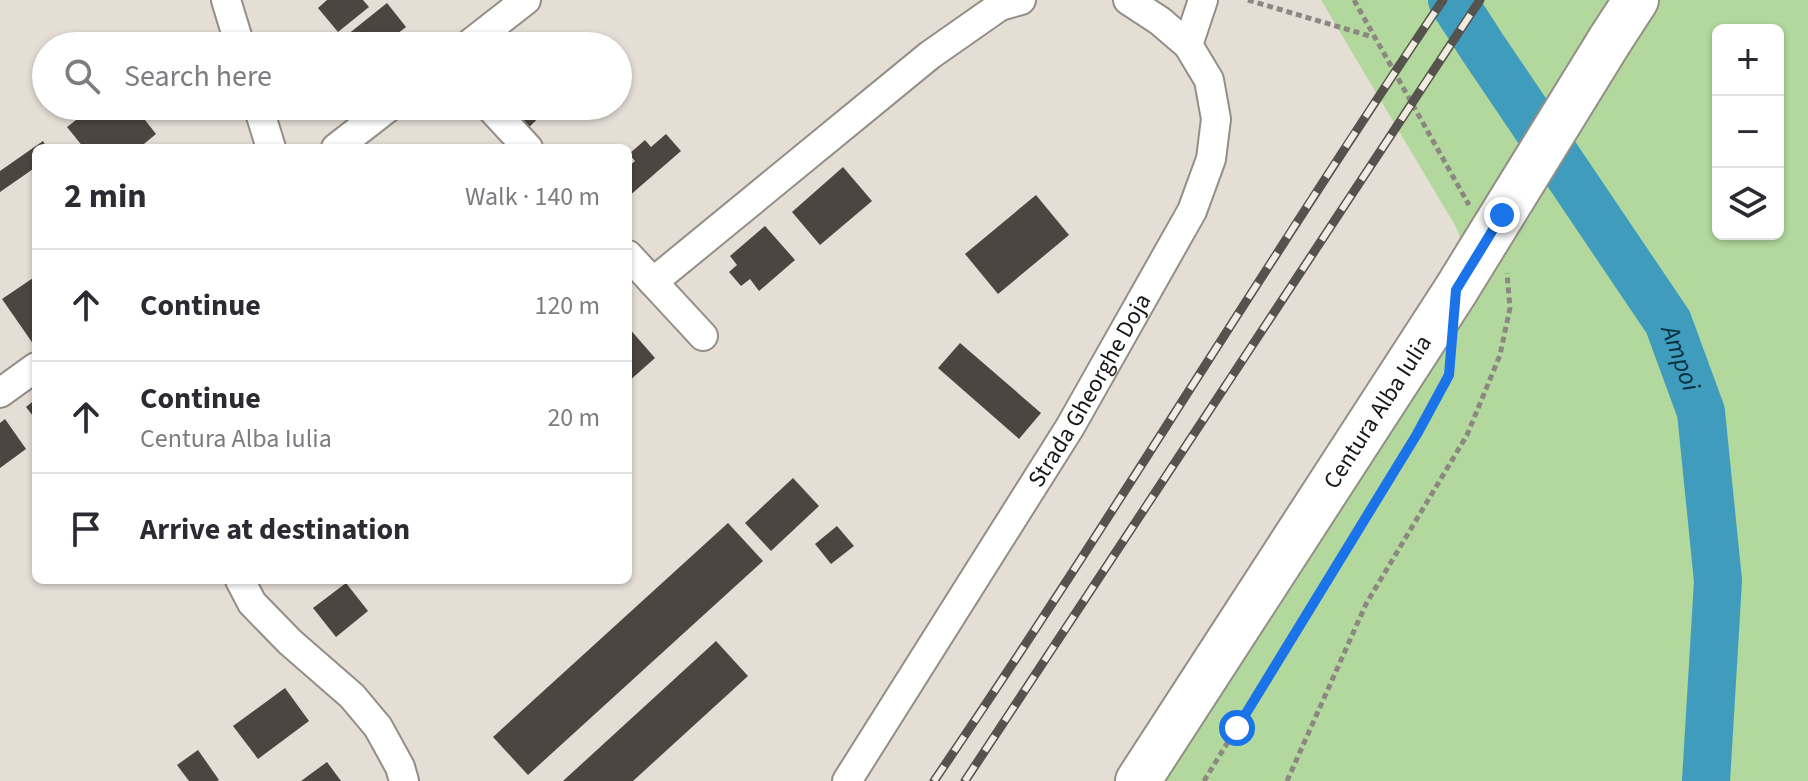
<!DOCTYPE html>
<html lang="en">
<head>
<meta charset="utf-8">
<style>
	body { margin:0; font-family:"Source Sans 3",sans-serif; background:#f2f2f3; color:#2b2b33 }
	.controls { position:absolute; right:24px; top:24px; display:grid; overflow:hidden; border-radius:12px; box-shadow:0 2px 6px #0004 }
	.controls button { width:72px; height:72px; display:grid; place-items:center; padding:0; border:0; border-bottom:2px solid #e1e1e2; background:#fff; color:#2b2b33; font:40px sans-serif }
	.stop { position:absolute; width:24px; height:24px; margin:-18px; border:6px solid #1a73e8; border-radius:50%; background:#fff }
	.stop.end { background:#1a73e8; border-color:#fff; box-shadow:0 2px 8px #0008 }
	.list { margin:0; padding:0; list-style:none }
	h2 { display:flex; justify-content:space-between; align-items:center; height:104px; margin:0; padding:0 32px; font-size:34px }
	h2 small { font-size:26px; font-weight:400; color:#7c7c81 }
	.list li { display:grid; grid-template-columns:52px 1fr auto; gap:24px; align-items:center; box-sizing:border-box; height:112px; padding:0 32px; border-top:2px solid #e1e1e2 }
	.list b { display:block; font-size:30px; white-space:nowrap }
	.list p { margin:0; font-size:26px; white-space:nowrap; color:#7c7c81 }
	.list em { font-size:26px; font-style:normal; color:#7c7c81 }
	.icon { flex:none; width:44px; height:44px; fill:none; stroke:currentColor; stroke-width:2; stroke-linecap:round; stroke-linejoin:round }
	.map { position:relative; flex:none; width:1808px; height:781px; overflow:hidden }
	.search { position:absolute; background:#fff; box-shadow:0 2px 6px #0004; left:32px; top:32px; width:600px; height:88px; display:flex; align-items:center; gap:20px; box-sizing:border-box; padding:0 28px; border-radius:44px; color:#7c7c81; font-size:30px }
	.panel { position:absolute; background:#fff; box-shadow:0 2px 6px #0004; left:32px; top:144px; width:600px; height:440px; border-radius:12px }
	.map>svg:first-child { display:block }
	.green { fill:#b2d89d; fill-rule:evenodd }
	.lines { fill:none; stroke-linecap:round; stroke-linejoin:round }
	.river { stroke:#3f9cbc; stroke-width:48 }
	.building { fill:#4c4640 }
	.street-casing { stroke:#948e86; stroke-width:32 }
	.primary-casing { stroke:#948e86; stroke-width:48 }
	.path { stroke:#8c8881; stroke-width:5; stroke-dasharray:6 4; stroke-linecap:butt }
	.street { stroke:#fff; stroke-width:28 }
	.primary { stroke:#fff; stroke-width:44 }
	.rail-casing { stroke:#56534e; stroke-width:9 }
	.rail { stroke:#f1ebe2; stroke-width:6; stroke-dasharray:18; stroke-linecap:butt }
	.primary-bridge-casing { stroke:#948e86; stroke-width:48; stroke-linecap:butt }
	.primary-bridge { stroke:#fff; stroke-width:44 }
	.route { stroke:#1a73e8; stroke-width:10 }
	.labels { text-anchor:middle; stroke-width:8; stroke-linejoin:round; paint-order:stroke }
	.street-label { font-size:24px; fill:#181613; stroke:#f1ebe2 }
	.water-label { font-size:26px; font-style:italic; fill:#032f3d; stroke:#f1ebe2 }
</style>
</head>
<body>
<div class="map">
<svg width="1808" height="781" viewBox="0 0 1808 781">
	<rect width="100%" height="100%" fill="#e4ded5"/>
	<path class="green" d="M1321,0H1808V781H1156L1481,291L1456,227ZM1718,30H1778V234H1718Z"/>
	<g class="lines">
		<path class="river" id="s1" d="M1452,0L1483,48L1668,322L1701,412L1718,581L1706,781"/>
	</g>
	<g class="building">
		<polygon points="327,0 363,0 369,7 338,32 318,8"/>
		<polygon points="387,3 406,27 382,46 357,46 347,35"/>
		<polygon points="94,106 134,106 156,134 139,148 84,148 67,127"/>
		<polygon points="501,106 551,106 525,131"/>
		<polygon points="666,134 681,151 628,197 628,167 635,161 629,154 645,140 651,147"/>
		<polygon points="43,141 47,148 36,148 36,167 0,192 0,171"/>
		<polygon points="843,167 872,201 820,245 792,212"/>
		<polygon points="1036,195 1069,235 998,294 965,254"/>
		<polygon points="765,226 795,260 759,291 750,279 741,286 729,272 737,265 730,256"/>
		<polygon points="36,276 36,348 2,299"/>
		<polygon points="628,327 655,358 628,382"/>
		<polygon points="960,343 1041,413 1019,439 938,368"/>
		<polygon points="36,399 36,420 26,407"/>
		<polygon points="5,419 26,449 0,468 0,423"/>
		<polygon points="793,478 819,506 771,551 745,523"/>
		<polygon points="728,523 763,561 528,775 493,737"/>
		<polygon points="837,526 854,546 831,564 815,544"/>
		<polygon points="346,583 368,611 336,637 313,608"/>
		<polygon points="716,641 748,676 633,781 563,781"/>
		<polygon points="285,688 309,721 258,759 233,726"/>
		<polygon points="198,750 219,780 217,781 189,781 177,765"/>
		<polygon points="327,762 341,781 301,781"/>
	</g>
	<g class="lines">
		<g class="street-casing">
			<g id="street">
				<polyline points="226,0 240,46"/>
				<polyline points="1188,45 1203,0"/>
				<polyline points="467,46 526,0"/>
				<polyline points="258,106 271,148"/>
				<polyline points="489,106 528,148"/>
				<polyline points="336,148 390,106"/>
				<polyline points="628,255 703,336"/>
				<polyline points="653,282 930,55 1000,6 1021,0"/>
				<polyline points="0,393 36,367"/>
				<polyline points="240,580 252,603 290,642 352,696 378,727 400,767 404,781"/>
				<path id="s2" d="M847,781L1070,427L1192,211L1211,159L1216,119L1209,80L1188,45L1160,21L1128,0"/>
			</g>
		</g>
		<g class="primary-casing">
			<g id="primary">
				<polyline points="1610,40 1636,0"/>
				<path id="s3" d="M1138,781L1456,290"/>
			</g>
		</g>
		<g class="path">
			<polyline points="1248,0 1373,37"/>
			<polyline points="1354,0 1469,205"/>
			<polyline points="1204,781 1417,434 1449,375 1449,367"/>
			<polyline points="1287,781 1366,604 1467,435 1500,355 1510,308 1507,273"/>
		</g>
		<use href="#street" class="street"/>
		<use href="#primary" class="primary"/>
		<g class="rail-casing">
			<g id="rail">
				<path d="M934,781C1109,524 1269,258 1443,0"/>
				<polyline points="965,781 1480,0"/>
			</g>
		</g>
		<use href="#rail" class="rail"/>
		<g class="primary-bridge-casing">
			<polyline id="primary-bridge" points="1456,290 1610,40"/>
		</g>
		<use href="#primary-bridge" class="primary-bridge"/>
	</g>
	<g class="lines">
		<polyline class="route" points="1237,728 1417,434 1449,375 1456,290 1502,215"/>
	</g>
	<g class="labels">
		<g class="street-label">
			<text dy="8" stroke="none"><textPath href="#s2" startOffset="460">Strada Gheorghe Doja</textPath></text>
			<text dy="8" stroke="none"><textPath href="#s3" startOffset="440">Centura Alba Iulia</textPath></text>
		</g>
		<g class="water-label">
			<text dy="9" stroke="none"><textPath href="#s1" startOffset="426">Ampoi</textPath></text>
		</g>
	</g>
</svg>
<div class="controls">
<button>+</button>
<button>−</button>
<button><svg class="icon" aria-label="layers" viewBox="0 0 24 24"><path d="M12 4l9 5-9 5-9-5zM3 14l9 5 9-5"/></svg></button>
</div>
<div class="stop" style="left:1237px;top:728px"></div>
<div class="stop end" style="left:1502px;top:215px"></div>
<div class="search"><svg class="icon" aria-label="search" viewBox="0 0 24 24"><circle cx="10" cy="10" r="6"/><path d="M15 15l6 6"/></svg>Search here</div>
<section class="panel">
<h2>2 min<small>Walk · 140 m</small></h2>
<ul class="list">
<li><svg class="icon" aria-label="ahead" viewBox="0 0 24 24"><path d="M12 20V5M6 11l6-6 6 6"/></svg><div><b>Continue</b></div><em>120 m</em></li>
<li><svg class="icon" aria-label="ahead" viewBox="0 0 24 24"><path d="M12 20V5M6 11l6-6 6 6"/></svg><div><b>Continue</b><p>Centura Alba Iulia</p></div><em>20 m</em></li>
<li><svg class="icon" aria-label="arrive" viewBox="0 0 24 24"><path d="M6 21V4h12l-3 4 3 4H6"/></svg><div><b>Arrive at destination</b></div></li>
</ul>
</section>
</div>
</body>
</html>
